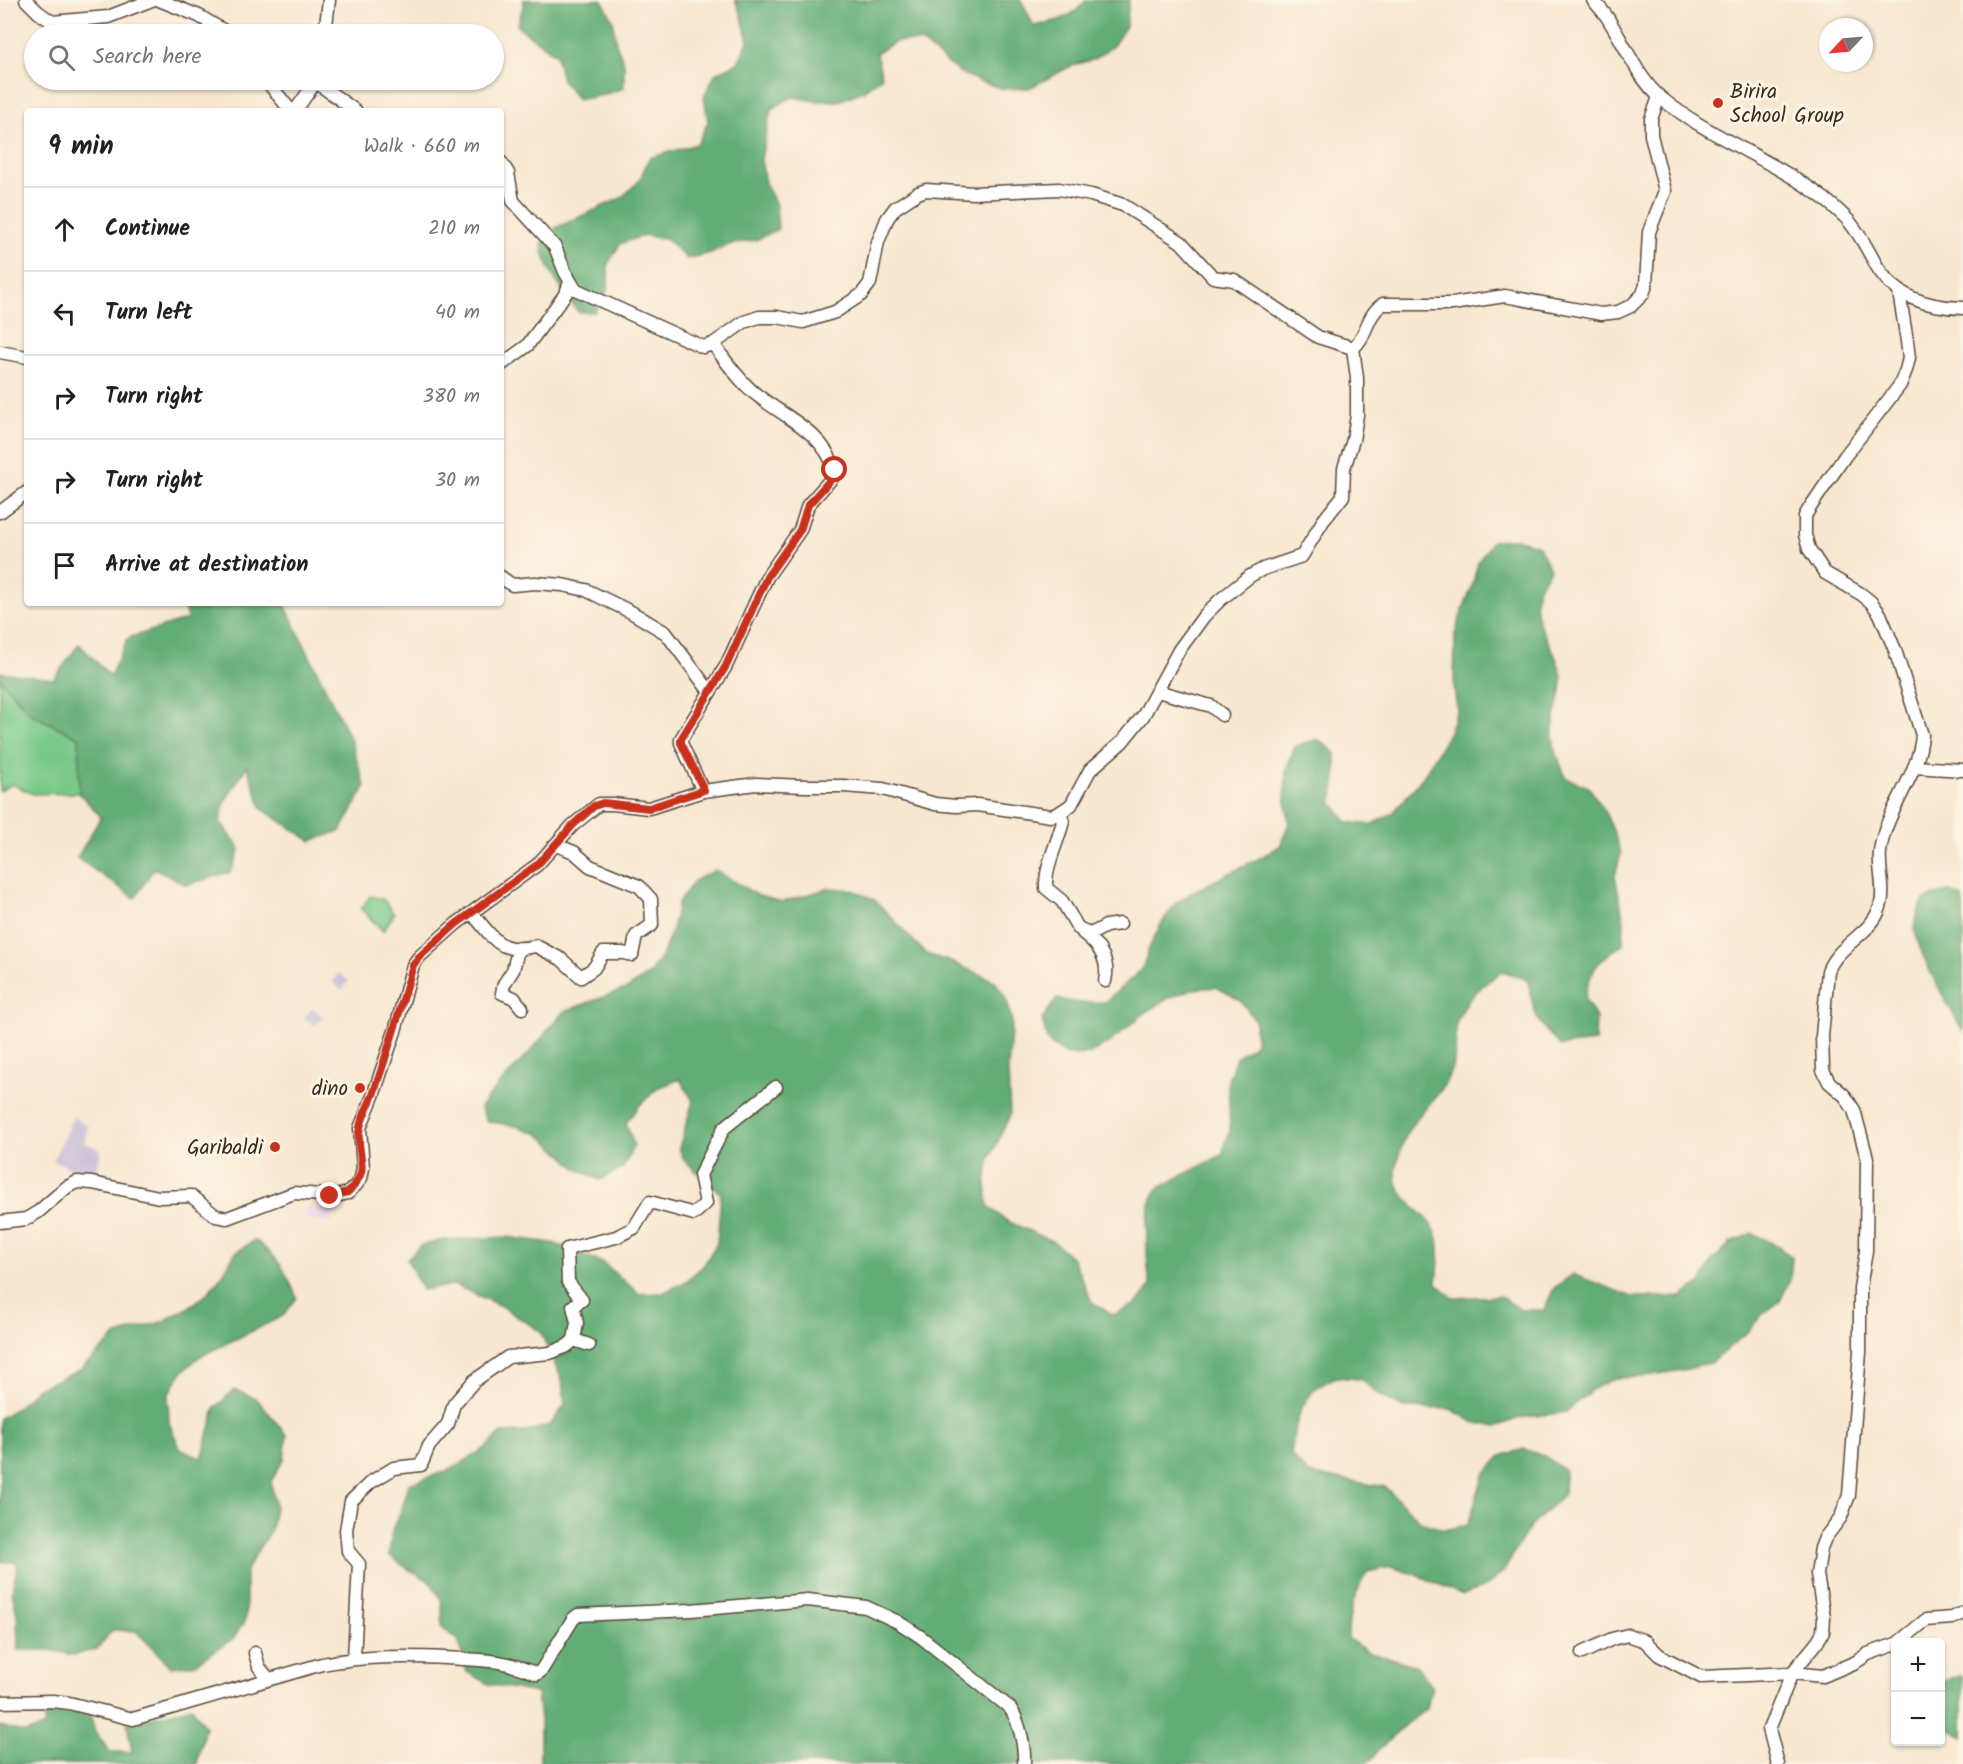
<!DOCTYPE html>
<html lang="en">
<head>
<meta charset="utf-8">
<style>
	body { margin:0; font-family:Kalam,sans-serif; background:#f6f6f6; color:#202124 }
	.controls { position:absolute; right:18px; bottom:18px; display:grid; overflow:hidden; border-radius:6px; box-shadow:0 2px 4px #0004 }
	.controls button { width:54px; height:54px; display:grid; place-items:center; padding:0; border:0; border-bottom:2px solid #e0e0e0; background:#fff; color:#202124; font:30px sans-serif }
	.compass { position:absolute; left:1819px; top:18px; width:54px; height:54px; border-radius:50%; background:#fff; box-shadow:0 2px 4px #0004; rotate:244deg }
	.stop { position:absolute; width:18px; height:18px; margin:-14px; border:4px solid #c8321e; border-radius:50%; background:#fff }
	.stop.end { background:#c8321e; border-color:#fff; box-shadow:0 2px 6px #0008 }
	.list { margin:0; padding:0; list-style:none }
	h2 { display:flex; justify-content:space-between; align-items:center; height:78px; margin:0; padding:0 24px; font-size:26px }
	h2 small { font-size:20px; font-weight:400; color:#757577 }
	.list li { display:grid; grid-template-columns:39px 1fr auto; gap:18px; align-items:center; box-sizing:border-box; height:84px; padding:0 24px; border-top:2px solid #e0e0e0 }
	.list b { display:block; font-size:22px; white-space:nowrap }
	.list em { font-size:20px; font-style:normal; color:#757577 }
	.icon { flex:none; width:33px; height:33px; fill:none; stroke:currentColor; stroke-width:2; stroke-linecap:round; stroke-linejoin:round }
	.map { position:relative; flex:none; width:1963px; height:1764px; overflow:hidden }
	.search { position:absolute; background:#fff; box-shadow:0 2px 4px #0004; left:24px; top:24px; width:480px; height:66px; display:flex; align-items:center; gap:15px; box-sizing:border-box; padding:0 21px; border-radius:33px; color:#757577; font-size:22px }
	.panel { position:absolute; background:#fff; box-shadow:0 2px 4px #0004; left:24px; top:108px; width:480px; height:498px; border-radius:6px }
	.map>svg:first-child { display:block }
	.built { fill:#e8d2ee }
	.industrial { fill:#c9bfd7 }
	.green { fill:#78c98a; stroke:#5a7a54; stroke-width:1.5 }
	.forest { fill:#62ad76; stroke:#4e6c4a; stroke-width:1.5 }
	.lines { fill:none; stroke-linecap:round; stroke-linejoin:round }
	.minor-casing { stroke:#574639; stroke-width:15 }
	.minor { stroke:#fff; stroke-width:12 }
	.route { stroke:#c8321e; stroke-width:8 }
	.poi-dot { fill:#c8321e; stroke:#fcf5e5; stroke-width:2 }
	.labels { text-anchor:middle; stroke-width:6; stroke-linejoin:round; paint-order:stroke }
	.poi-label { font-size:21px; fill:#3b2a1e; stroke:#fcf5e5; text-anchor:end }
</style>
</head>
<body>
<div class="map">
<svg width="1963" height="1764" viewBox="0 0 1963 1764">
	<rect width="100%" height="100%" fill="#fcf5e5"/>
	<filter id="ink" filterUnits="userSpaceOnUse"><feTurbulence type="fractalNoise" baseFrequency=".0167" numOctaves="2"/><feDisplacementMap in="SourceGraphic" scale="12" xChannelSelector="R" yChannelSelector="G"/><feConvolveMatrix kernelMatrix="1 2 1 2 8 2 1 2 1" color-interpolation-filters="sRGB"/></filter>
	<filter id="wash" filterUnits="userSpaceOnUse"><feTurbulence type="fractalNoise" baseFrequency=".008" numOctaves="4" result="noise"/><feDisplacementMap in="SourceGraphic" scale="24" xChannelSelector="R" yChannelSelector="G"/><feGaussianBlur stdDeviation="1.35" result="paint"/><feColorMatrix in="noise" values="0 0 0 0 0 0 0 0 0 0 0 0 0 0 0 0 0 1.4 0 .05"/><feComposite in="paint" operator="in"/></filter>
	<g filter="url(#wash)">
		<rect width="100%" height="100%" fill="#f8e7d0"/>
		<polygon class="built" points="308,1206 334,1211 332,1223 306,1218"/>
		<g class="industrial">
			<polygon points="339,973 349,981 342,990 332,982"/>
			<polygon points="312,1008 323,1016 315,1026 304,1018"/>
			<polygon points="324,1078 336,1085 330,1093 324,1089 322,1092 317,1089"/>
			<polygon points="73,1117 88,1126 84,1142 101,1150 95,1179 53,1160"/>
		</g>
		<g class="green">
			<polygon points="0,679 31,714 79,738 79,793 33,794 12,784 0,791"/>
			<polygon points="370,896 383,899 394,914 383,931 361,909"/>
		</g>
		<g class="forest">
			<polygon points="523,0 602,0 613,20 616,43 624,64 624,88 603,95 578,100 562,80 556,55 517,26 524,3"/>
			<path d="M735,0H1021L1034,26C1054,22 1074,18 1086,0H1129V2L1126,26L1113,46L1094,59L1071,66L1029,88L1004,89L981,82L959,72L921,42L897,41L876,53L882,77L863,91L839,101H816L792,97L771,109L761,159L765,183L776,204L778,229L756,240L731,244L710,253L687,259L668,240L644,235L620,244L608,264V289L595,312H578C564,292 544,269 542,244L555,228L621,198L639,181L649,158L697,144L708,122L704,97L715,74L738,63L748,41L742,17Z"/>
			<path d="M1516,539L1539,546L1550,569C1547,575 1541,582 1538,589C1526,623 1560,649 1562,680C1562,697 1554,714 1553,730C1552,747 1560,763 1566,778L1589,787L1603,808L1613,830L1621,853L1615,876L1624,921L1623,944C1597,962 1590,968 1585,999L1596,1018L1595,1042L1561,1046C1536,1023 1533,1013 1528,980L1503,971C1490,980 1475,990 1466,1004C1463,1010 1457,1018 1456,1025C1455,1040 1457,1055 1451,1070C1442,1097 1421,1108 1409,1130C1403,1141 1396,1160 1396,1174C1395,1200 1427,1211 1436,1233C1442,1245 1438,1270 1437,1283L1453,1298L1500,1296L1521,1310H1544L1554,1288L1573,1274L1632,1297H1681L1701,1283L1712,1261L1731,1243L1752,1233L1774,1244L1792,1257L1790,1280L1780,1301L1762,1315L1747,1332L1712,1362L1688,1369L1640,1377L1615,1378L1593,1389L1566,1412L1519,1418L1496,1427L1473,1422L1451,1409L1403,1408L1380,1395L1360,1379L1335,1377L1314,1389L1301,1409L1294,1432L1291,1455L1308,1474L1385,1487L1420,1521L1444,1530L1468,1525L1483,1476L1501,1456L1524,1449L1546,1457L1565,1471L1564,1494L1530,1527L1516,1549L1504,1571L1485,1587L1463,1595L1417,1575L1391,1567L1367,1572C1354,1597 1348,1610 1348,1639L1368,1652L1417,1666L1432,1686L1427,1709L1407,1723L1388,1740L1367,1764H540V1720L537,1693L488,1684L467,1672L458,1640L442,1628V1601L430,1581L408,1569L389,1555L392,1530L402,1508L409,1484L452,1469L484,1449L502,1433L526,1432L550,1425L565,1405L562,1380L540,1331L501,1306L455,1285L422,1290L407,1259L420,1246L443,1240L506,1237L553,1243L601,1262L640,1294L663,1293L685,1282L704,1265L717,1243L721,1194L684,1160L679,1148L693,1101L680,1079L658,1088L640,1105L626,1123L634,1145L623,1168L600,1180L578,1169L539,1134L516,1126L487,1121L480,1107L496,1088L531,1051L563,1012L628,988L649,974L663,954L672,930L678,903L694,881L715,870L759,896L782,902L830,888L853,890L875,900L926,954L949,961L995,981L1007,1000L1012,1022L1008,1069L1010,1115L989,1160L986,1183L988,1206L1007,1221L1054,1242L1073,1259L1092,1302L1114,1315L1136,1304L1150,1286C1147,1262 1142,1209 1157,1190C1162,1184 1212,1161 1222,1155L1230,1130L1228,1081L1236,1057L1255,1045V1020L1240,1000L1216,987L1192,989L1169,998L1147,1011L1110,1042L1090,1054L1067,1055L1048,1042L1042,1019L1057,999L1081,1003L1105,1002L1142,969L1150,946L1162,923L1176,903L1196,890L1260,858L1280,846L1289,823L1285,795L1286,770L1295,746L1318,739L1336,753V777L1332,802L1347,822L1371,825L1393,813L1423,777L1448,734L1457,710L1454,686L1455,635L1462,611L1472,587L1478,562L1493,540Z"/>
			<polygon points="182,603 284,603 351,741 365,787 341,831 311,841 262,809 247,766 224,803 220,821 240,849 231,872 186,885 154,868 135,898 77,858 101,817 79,793 79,738 31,714 0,679 0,672 54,679 79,644 110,676 128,638 188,619"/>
			<path d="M1947,891L1963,898V1031C1951,1010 1911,944 1915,922C1917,914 1921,907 1924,900Z"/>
			<path d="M255,1240C280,1259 285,1270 297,1298L283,1316L199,1357L181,1373L168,1395L169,1423L180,1448L202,1459L215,1408L234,1390L256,1398L287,1435L284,1459L271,1481L275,1506L271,1529L246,1570V1618L234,1638L195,1664L171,1667L136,1631L112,1630L97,1649L74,1655L50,1650H18L17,1615L12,1591L18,1563L0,1561V1418L18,1407L36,1389L80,1370L117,1335L162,1322L186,1309L207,1294L223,1274L235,1253Z"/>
			<polygon points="1960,1676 1963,1677 1963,1737 1952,1730 1940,1718 1941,1682"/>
			<polygon points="192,1707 205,1727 197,1764 0,1764 0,1726 25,1733 44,1727 45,1714 91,1714 94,1730 110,1752 132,1752 127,1723"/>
		</g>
	</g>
	<g filter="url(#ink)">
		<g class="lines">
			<g class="minor-casing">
				<g id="minor">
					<polyline points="26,0 38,12 52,22 108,17 152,0"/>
					<polyline points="159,0 199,16 229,34"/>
					<path d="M1593,0C1599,7 1606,14 1610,22C1625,45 1639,80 1661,98C1716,143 1795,167 1845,217C1858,230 1866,247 1875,263C1894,297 1925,307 1963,308"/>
					<polyline points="325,34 329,0"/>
					<polyline points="266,80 291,111"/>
					<polyline points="317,83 356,111"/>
					<polyline points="295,111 317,80"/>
					<path d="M501,162L508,173L513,201L555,247L565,272L575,289L703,347L713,344L744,322L759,317H777L803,322L835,312L861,295L870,283L878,242L887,219L895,208L918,193L926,190L974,193L1059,189L1091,195L1123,205L1181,242L1213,277L1234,280L1318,337L1353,348C1367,337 1366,315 1383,304H1452L1505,296L1601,314L1618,312L1631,306L1643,294L1646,285L1649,232L1665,191L1651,135V119L1659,97"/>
					<polyline points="0,352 27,357"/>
					<polyline points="501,365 527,346 566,293 570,282"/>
					<polyline points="0,512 27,492"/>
					<polyline points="501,577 512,585 535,583 562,585 586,590 631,612 666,633 710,692"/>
					<polyline points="1157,691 1211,706 1222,715"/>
					<polyline points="1914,767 1963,770"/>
					<path d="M703,791L681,743V739L726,666L767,577L800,530L808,505L832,478L835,470C822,429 782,417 752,391C737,378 725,360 713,344"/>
					<path d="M1059,813L1063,821C1058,843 1045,865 1046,888L1062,901L1078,928L1091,934L1106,926L1120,924"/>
					<path d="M472,913C494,938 498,955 536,946L561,959L581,977L594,968L603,953H623L632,955L636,936L652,925L651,899L639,886L590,866L574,852L556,845"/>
					<path d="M1083,933C1099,945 1110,961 1105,981"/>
					<polyline points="518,950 513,970 504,984 502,993 514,998 522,1008"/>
					<polyline points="0,1222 26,1219 38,1212 67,1187 77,1182 92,1183 159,1197 191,1196 216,1216 227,1218 294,1193 336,1196 348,1193 356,1185 361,1178 363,1168 360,1128 373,1096 395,1031 413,965 419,957 456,924 537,865 573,825 599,804 613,804 649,808 703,791 756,784 805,786 843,786 883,789 935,804 956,806 977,805 1051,816 1059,813 1071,805 1090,770 1122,742 1143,716 1179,650 1204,616 1220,600 1250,576 1263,569 1302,556 1323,521 1343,496 1344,468 1353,440 1357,415 1357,378 1353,348"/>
					<polyline points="589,1345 574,1340 577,1323 573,1306 582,1300 568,1282 567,1249 616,1237 634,1228 650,1202 694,1214 706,1203 700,1175 724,1128 776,1087"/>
					<polyline points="1899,1642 1926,1620 1952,1618 1963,1613"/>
					<polyline points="255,1653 259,1667 269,1679"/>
					<polyline points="1582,1653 1612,1639 1628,1635 1645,1641 1659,1655 1701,1677 1792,1673 1823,1676 1856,1662 1868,1654 1896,1644"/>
					<polyline points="354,1658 359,1564 348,1551 346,1530 351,1501 371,1482 394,1468 421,1465 429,1446 448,1424 454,1404 474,1381 508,1357 550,1353 567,1346 574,1340"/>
					<path d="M0,1702L53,1701L69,1703L133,1719L322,1664C364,1656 404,1656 446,1658C482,1660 503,1659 537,1674L541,1671L573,1619L578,1615L691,1610L808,1600L866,1607L898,1622L921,1637L1010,1708C1020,1722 1025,1748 1024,1764"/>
					<path d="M1778,1764L1769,1729L1792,1673L1816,1644L1823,1632L1824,1618L1817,1574L1821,1548L1825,1538L1841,1517L1849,1495L1860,1352V1288L1866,1251L1867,1158L1854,1110L1845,1096L1829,1082L1823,1070L1822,1036L1828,971C1838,944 1872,934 1880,907C1886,890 1878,869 1880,852C1885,810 1919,777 1922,735L1895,650L1880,614L1871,602L1861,594L1825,573L1809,549L1805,535V516L1809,509L1845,456L1900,385L1906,370L1909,358L1907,341L1899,292"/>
				</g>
			</g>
			<use href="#minor" class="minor"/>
		</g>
	</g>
	<g class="lines" filter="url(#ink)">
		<path class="route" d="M330,1196L348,1192C372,1168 357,1161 359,1133C360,1118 371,1103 375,1089C389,1048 401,1007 413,965L419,957L456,924L537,865L573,825L594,806L603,803L649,808L704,790L681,743V739L726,666L767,577L800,530L808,505L832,478L835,470"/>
	</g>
	<g class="poi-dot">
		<circle cx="1718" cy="103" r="6"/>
		<circle cx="360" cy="1088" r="6"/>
		<circle cx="275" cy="1147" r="6"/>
	</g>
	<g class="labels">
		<g class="poi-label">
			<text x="1730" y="98" text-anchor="start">Birira<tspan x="1730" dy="24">School Group</tspan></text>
			<text x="348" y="1095">dino</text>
			<text x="263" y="1154">Garibaldi</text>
		</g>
	</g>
</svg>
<div class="controls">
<button>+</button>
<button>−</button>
</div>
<svg class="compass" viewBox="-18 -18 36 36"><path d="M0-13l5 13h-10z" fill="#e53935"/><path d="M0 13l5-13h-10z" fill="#757577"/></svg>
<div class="stop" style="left:835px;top:470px"></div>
<div class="stop end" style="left:330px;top:1196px"></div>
<div class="search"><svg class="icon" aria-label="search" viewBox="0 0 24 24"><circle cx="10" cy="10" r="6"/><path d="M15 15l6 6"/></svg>Search here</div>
<section class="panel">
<h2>9 min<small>Walk · 660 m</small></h2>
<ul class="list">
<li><svg class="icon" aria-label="ahead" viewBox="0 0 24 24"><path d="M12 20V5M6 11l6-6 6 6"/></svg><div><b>Continue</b></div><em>210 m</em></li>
<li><svg class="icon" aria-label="left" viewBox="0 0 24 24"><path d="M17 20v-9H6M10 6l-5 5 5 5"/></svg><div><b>Turn left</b></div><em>40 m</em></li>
<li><svg class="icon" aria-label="right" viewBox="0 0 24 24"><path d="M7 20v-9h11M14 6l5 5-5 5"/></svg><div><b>Turn right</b></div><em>380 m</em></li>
<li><svg class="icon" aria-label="right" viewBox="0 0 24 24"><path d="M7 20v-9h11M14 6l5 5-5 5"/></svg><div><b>Turn right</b></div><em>30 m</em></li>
<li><svg class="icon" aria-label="arrive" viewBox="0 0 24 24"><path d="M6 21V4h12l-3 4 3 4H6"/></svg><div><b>Arrive at destination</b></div></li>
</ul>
</section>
</div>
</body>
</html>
